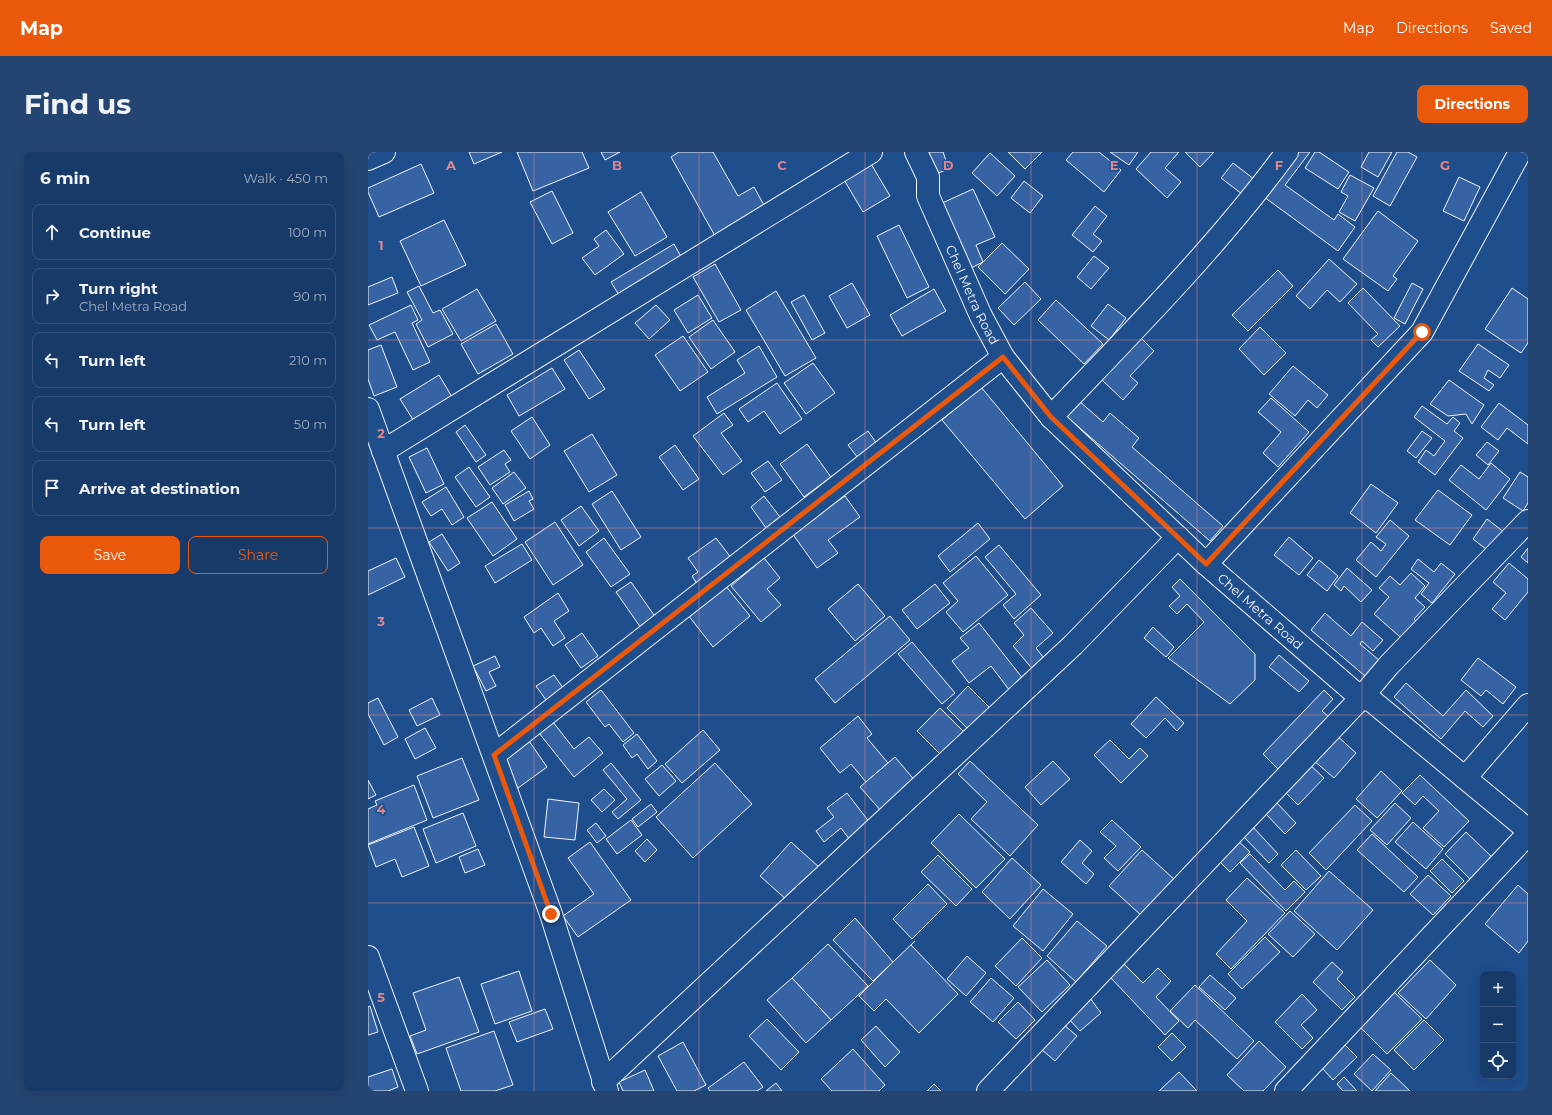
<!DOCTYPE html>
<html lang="en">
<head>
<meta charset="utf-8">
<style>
	body { margin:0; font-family:Montserrat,sans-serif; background:#244571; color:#f1f3f6 }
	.controls { position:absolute; right:12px; bottom:12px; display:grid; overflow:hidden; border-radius:8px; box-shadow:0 4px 16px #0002 }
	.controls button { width:36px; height:36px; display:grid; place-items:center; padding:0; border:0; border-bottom:1px solid #36547d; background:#173a69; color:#f1f3f6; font:20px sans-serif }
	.stop { position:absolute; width:12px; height:12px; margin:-9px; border:3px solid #ea580c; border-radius:50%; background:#fff }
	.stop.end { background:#ea580c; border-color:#fff; box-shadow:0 1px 4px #0008 }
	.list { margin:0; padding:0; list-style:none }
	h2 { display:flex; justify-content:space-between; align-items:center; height:52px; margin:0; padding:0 16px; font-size:17px }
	h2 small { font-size:13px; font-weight:400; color:#9eadc0 }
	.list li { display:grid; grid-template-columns:26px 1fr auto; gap:12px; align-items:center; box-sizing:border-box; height:56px; margin:0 8px 8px; padding:0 8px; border:1px solid #36547d; border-radius:8px }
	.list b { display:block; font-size:15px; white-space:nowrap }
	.list p { margin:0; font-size:13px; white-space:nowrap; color:#9eadc0 }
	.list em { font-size:13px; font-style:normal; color:#9eadc0 }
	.actions { display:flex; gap:8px; padding:12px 16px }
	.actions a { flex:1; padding:9px 0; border:1px solid #ea580c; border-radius:8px; text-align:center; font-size:14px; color:#ea580c }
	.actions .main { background:#ea580c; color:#fff }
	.icon { flex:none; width:22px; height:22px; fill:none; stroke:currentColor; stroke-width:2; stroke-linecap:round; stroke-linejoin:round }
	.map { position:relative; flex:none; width:1160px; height:939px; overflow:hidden; border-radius:8px }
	header { display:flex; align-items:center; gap:24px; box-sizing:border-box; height:56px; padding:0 20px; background:#ea580c; color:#fff }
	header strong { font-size:19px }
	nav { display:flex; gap:22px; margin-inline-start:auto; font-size:14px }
	.intro { display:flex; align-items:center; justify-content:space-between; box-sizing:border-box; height:96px; padding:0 24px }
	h1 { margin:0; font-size:28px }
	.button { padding:10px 18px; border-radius:8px; background:#ea580c; color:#fff; font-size:14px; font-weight:700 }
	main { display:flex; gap:24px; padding:0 24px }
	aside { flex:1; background:#173a69; border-radius:8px; box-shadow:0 4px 16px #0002 }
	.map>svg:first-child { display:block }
	.building { fill:#3563a3; stroke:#f2f6ff }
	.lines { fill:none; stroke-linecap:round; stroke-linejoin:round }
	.minor-casing { stroke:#f2f6ff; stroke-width:24 }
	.minor { stroke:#1f4e8c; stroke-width:22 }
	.route { stroke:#ea580c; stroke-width:5 }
	.grid { fill:none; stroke:#e38589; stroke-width:1; stroke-opacity:0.55 }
	.labels { text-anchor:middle; stroke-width:3; stroke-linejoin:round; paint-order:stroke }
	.street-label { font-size:13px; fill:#f2f6ff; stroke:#1f4e8c }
	.grid-label { font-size:13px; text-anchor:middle; font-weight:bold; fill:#e38589; stroke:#1f4e8c; stroke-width:3; stroke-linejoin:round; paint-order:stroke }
</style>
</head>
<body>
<header>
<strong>Map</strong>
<nav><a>Map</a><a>Directions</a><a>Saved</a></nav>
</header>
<div class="intro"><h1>Find us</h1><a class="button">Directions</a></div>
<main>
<aside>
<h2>6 min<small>Walk · 450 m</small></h2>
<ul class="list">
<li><svg class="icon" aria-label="ahead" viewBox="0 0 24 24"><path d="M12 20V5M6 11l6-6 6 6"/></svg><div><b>Continue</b></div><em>100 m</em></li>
<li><svg class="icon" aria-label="right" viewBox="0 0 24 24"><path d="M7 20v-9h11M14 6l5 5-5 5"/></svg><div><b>Turn right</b><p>Chel Metra Road</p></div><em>90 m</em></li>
<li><svg class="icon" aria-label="left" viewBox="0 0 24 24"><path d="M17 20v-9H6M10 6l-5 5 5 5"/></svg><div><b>Turn left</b></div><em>210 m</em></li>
<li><svg class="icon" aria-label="left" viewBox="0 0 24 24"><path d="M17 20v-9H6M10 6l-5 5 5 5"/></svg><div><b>Turn left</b></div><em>50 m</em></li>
<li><svg class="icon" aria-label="arrive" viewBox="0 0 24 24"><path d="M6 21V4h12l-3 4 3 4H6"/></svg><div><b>Arrive at destination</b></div></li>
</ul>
<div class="actions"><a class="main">Save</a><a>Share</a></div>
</aside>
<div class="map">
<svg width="1160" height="939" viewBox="0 0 1160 939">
	<rect width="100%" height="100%" fill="#1f4e8c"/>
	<g class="building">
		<polygon points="101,0 134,0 106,12"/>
		<polygon points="149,0 214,0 221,16 165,39"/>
		<polygon points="233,0 252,0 237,8"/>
		<polygon points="311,0 345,0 370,44 386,35 397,55 347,84 303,5"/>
		<polygon points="557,0 575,0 581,17 565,23"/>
		<polygon points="640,0 674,0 657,17"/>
		<polygon points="705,0 731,0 753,18 736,40 698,8"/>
		<polygon points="742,0 770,0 761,13"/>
		<polygon points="783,0 811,0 797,16 813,30 799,46 768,17"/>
		<polygon points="817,0 846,0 832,15"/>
		<polygon points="923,0 942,0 917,33 966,68 970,62 987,75 970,99 892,42"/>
		<polygon points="947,0 951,0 981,20 970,37 937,16"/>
		<polygon points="1001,0 1024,0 1010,25 993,15"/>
		<polygon points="1029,0 1040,0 1049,5 1022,54 1005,44"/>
		<polygon points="622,1 647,24 629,44 604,21"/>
		<polygon points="502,10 522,44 495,60 475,26"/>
		<polygon points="865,11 886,27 874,42 853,26"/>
		<polygon points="53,12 66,41 11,65 0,40 0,36"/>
		<polygon points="982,23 1006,36 987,69 971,60 980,44 973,40"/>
		<polygon points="1091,25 1112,35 1096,69 1075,59"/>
		<polygon points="656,29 675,44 662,61 643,46"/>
		<polygon points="605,37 627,85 608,93 615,110 601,117 572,52"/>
		<polygon points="184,39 205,81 184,92 162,50"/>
		<polygon points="273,40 299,85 267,104 240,60"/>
		<polygon points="727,54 739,64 725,82 734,89 725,100 704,83"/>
		<polygon points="1010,59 1050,89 1025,124 1029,127 1020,139 975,107"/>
		<polygon points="76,68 98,113 53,134 32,89"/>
		<polygon points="531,73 561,135 539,146 509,84"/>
		<polygon points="238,78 256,102 227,123 214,106 231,94 226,87"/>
		<polygon points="634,91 661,117 637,142 610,115"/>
		<polygon points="306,92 316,110 254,148 243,130"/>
		<polygon points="726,104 741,116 723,137 709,125"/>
		<polygon points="961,107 989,132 972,150 959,138 942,157 928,144"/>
		<polygon points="347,112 373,158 351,170 325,125"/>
		<polygon points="910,118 925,134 880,179 864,163"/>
		<polygon points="24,125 30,141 0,153 0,135"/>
		<polygon points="657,130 673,147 646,173 630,156"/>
		<polygon points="484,131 502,163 479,176 461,144"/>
		<polygon points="1044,131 1055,137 1037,172 1026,166"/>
		<polygon points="51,134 65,161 72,158 85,182 60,195 48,172 54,168 39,140"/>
		<polygon points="995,136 1032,174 1010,195 1003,188 1010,182 980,151"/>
		<polygon points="1144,136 1160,147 1160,191 1153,201 1117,177"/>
		<polygon points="109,137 128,169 93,189 74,157"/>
		<polygon points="566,137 578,159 534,184 522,163"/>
		<polygon points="408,139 448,206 417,224 378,158"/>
		<polygon points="330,143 344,166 320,181 306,158"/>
		<polygon points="436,143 457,181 444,188 423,150"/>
		<polygon points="688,148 735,192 716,212 670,168"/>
		<polygon points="740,152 758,166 741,188 723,174"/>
		<polygon points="43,153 50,168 44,171 62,210 45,218 27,180 9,188 1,173"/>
		<polygon points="288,153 302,168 281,187 267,171"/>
		<polygon points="345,168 367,200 343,217 321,185"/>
		<polygon points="128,172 145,202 110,222 93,192"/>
		<polygon points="892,175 918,201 896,223 871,197"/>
		<polygon points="315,184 340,220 312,239 287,203"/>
		<polygon points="772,185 786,199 762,224 770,231 755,248 733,227"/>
		<polygon points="1110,192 1141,213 1132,226 1120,218 1116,226 1126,233 1121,239 1091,219"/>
		<polygon points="13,193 29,235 6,244 0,227 0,198"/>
		<polygon points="391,194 409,225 349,262 339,245 377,221 369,208"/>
		<polygon points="211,198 237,237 221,247 196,208"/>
		<polygon points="445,211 467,241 438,262 416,231"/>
		<polygon points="925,214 960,243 949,256 940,248 927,264 901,242"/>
		<polygon points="184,216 197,237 151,264 139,243"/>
		<polygon points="71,223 87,250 49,274 32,247"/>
		<polygon points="1081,228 1116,253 1104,272 1098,262 1080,264 1062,252"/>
		<polygon points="409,231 434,267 412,282 396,259 380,270 371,257"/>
		<polygon points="613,235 695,334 657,367 574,268"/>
		<polygon points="903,246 941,280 910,315 895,301 913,280 890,260"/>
		<polygon points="711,249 735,270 742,261 771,286 764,295 855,374 842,389 698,264"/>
		<polygon points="1131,251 1160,273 1160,292 1139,276 1130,288 1113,275"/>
		<polygon points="1054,254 1079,272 1085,265 1092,271 1086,279 1095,286 1067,323 1050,310 1058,298 1066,304 1077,289 1046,265"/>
		<polygon points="356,261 365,273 353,281 374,309 355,323 325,284"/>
		<polygon points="164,265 182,293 162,307 143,279"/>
		<polygon points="97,273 118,303 108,310 88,280"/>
		<polygon points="500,279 509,292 490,306 480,293"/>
		<polygon points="1054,279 1064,286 1048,306 1039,299"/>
		<polygon points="224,282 249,323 221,340 196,299"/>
		<polygon points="1119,290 1131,299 1120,313 1108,303"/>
		<polygon points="439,292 463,325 436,345 412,312"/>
		<polygon points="307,293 331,327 315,338 291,305"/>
		<polygon points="59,296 76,332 58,341 41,305"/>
		<polygon points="136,298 143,308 137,312 142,320 122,333 110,315"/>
		<polygon points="400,309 414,328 397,340 383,321"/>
		<polygon points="1123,311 1142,327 1118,358 1081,328 1093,313 1111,327"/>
		<polygon points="101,315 122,345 108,355 87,325"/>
		<polygon points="146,320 158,336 135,352 124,336"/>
		<polygon points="1152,320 1160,325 1160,351 1155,359 1135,346"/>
		<polygon points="1003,332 1030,351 1008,381 982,361"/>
		<polygon points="78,335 96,365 84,373 74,357 63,364 54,350"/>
		<polygon points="1070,338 1104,363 1082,393 1047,368"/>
		<polygon points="161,339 165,347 161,349 166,357 146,369 137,353"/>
		<polygon points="244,339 273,385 253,398 224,352"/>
		<polygon points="396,344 412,365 398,376 383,355"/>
		<polygon points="477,344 492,365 460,388 470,401 449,416 424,381"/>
		<polygon points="124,350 149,387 125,404 99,366"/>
		<polygon points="213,354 231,379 211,394 193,368"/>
		<polygon points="1119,367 1141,384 1127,404 1105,387"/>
		<polygon points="1022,368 1041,384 1008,425 988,408 1003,390 1013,399 1018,392 1008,385"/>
		<polygon points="187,370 215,413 185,433 157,390"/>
		<polygon points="610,371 622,387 582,420 570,404"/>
		<polygon points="74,382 92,411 80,419 61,390"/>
		<polygon points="921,385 945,406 931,423 906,403"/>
		<polygon points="236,386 262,422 243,435 218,400"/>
		<polygon points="348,386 364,407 329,432 324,424 330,420 320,406"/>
		<polygon points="154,392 164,408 127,431 117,414"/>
		<polygon points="631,393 673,443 646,467 635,453 648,442 617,405"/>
		<polygon points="1160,396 1160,411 1153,405"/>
		<polygon points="608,404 640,443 595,480 578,460 590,449 575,431"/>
		<polygon points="28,406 37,425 0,443 0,419"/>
		<polygon points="396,406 412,426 399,437 413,453 393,470 363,434"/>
		<polygon points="1050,407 1066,420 1073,411 1087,422 1064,451 1053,442 1061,431 1043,417"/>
		<polygon points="951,408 970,424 959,439 939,423"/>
		<polygon points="1141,411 1160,427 1160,440 1137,468 1124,457 1138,441 1125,430"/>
		<polygon points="979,416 1004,438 993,450 976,434 973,439 966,433"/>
		<polygon points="1043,421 1057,434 1047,446 1057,455 1046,467 1054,474 1039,491 1006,462 1021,445 1011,436 1022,424 1032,433"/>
		<polygon points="812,427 887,502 887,528 862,552 800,506 836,470 819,452 809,462 801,454 812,444 804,435"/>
		<polygon points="263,430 288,466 273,476 248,440"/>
		<polygon points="490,432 517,464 487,489 460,457"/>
		<polygon points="567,432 582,451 549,477 534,458"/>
		<polygon points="357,433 382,464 345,495 320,463"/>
		<polygon points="190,441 201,459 186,469 197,486 185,494 173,476 166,481 156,465"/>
		<polygon points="663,456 685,481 668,496 679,510 667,520 645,494 656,483 646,471"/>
		<polygon points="957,461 983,484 994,470 1015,488 1005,499 994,489 992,492 1018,514 1004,530 943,478"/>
		<polygon points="522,464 542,488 467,551 447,527"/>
		<polygon points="611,471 656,528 642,539 623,514 601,531 584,509 601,496 592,486"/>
		<polygon points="785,475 806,495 798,505 776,486"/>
		<polygon points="214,481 230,504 213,516 197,493"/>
		<polygon points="544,490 587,541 574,552 530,502"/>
		<polygon points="911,503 941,529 931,540 901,515"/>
		<polygon points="127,504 132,515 121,520 128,534 118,539 105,514"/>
		<polygon points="1110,506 1148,535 1135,552 1118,538 1113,544 1093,528"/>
		<polygon points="186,523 195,536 178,548 168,534"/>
		<polygon points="1038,531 1075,564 1098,538 1125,564 1115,575 1097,559 1073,587 1026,545"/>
		<polygon points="600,534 623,557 602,579 579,556"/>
		<polygon points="233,538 266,581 255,590 241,572 237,575 218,550"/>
		<polygon points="956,538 965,547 954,559 961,565 911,618 895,602"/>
		<polygon points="788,545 816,571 809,579 797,566 778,586 763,572"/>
		<polygon points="10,546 30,585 16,593 0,562 0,551"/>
		<polygon points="64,546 72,563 49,574 41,558"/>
		<polygon points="572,556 598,582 575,605 549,579"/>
		<polygon points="490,564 504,582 499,586 520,611 498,630 483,612 472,621 452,596"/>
		<polygon points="185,570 206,597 221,585 235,601 206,625 171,581"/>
		<polygon points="57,576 68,596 47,607 37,587"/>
		<polygon points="335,578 352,598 314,631 297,612"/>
		<polygon points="269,582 289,609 280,617 269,602 264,606 255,593"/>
		<polygon points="967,582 988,601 966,626 944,607"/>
		<polygon points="742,588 761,607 772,596 780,604 753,631 726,603"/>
		<polygon points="161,589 179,615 150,636 132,609"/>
		<polygon points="527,605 548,630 514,660 492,635"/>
		<polygon points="94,606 111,648 65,666 49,624"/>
		<polygon points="602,609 670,673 642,704 603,667 619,650 590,622"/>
		<polygon points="685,609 702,627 673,653 657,635"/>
		<polygon points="939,610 956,626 930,653 913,636"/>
		<polygon points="243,611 273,648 250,667 244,660 259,647 235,618"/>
		<polygon points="347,611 384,652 325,706 288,665"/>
		<polygon points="294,613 308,629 291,644 277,627"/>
		<polygon points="1013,619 1034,639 1009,666 988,647"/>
		<polygon points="1052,623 1101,669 1076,695 1055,676 1071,659 1055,644 1047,653 1034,641"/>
		<polygon points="0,628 8,643 0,647"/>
		<polygon points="46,633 59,668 0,692 0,657 9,653 7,649"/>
		<polygon points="236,637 247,648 234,660 223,648"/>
		<polygon points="479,641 502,671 482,688 473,676 456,690 448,679 466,665 459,656"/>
		<polygon points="180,647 211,651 207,688 176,685"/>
		<polygon points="907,649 928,671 917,682 895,659"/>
		<polygon points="1027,651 1043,666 1019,693 1002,678"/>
		<polygon points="283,652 289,660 270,675 264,667"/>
		<polygon points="987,653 1004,669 958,718 941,701"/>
		<polygon points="95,661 108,694 68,711 55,677"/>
		<polygon points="591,662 637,707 608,736 563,691"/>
		<polygon points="263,668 274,683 249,702 238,687"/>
		<polygon points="744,668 773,695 750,719 736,706 748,694 732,680"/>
		<polygon points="1045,670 1075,697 1058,717 1027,690"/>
		<polygon points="228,671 238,684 229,691 219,678"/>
		<polygon points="884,674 910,702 901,711 874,683"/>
		<polygon points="46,675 61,714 34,725 27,707 8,715 0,693"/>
		<polygon points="1098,680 1125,706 1103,728 1077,702"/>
		<polygon points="1004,682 1050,725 1036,740 989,698"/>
		<polygon points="279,687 289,698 277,710 267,699"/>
		<polygon points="868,687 882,700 862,720 848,706"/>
		<polygon points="712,688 724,699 714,711 726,722 718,732 693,710"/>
		<polygon points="222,690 263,748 210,785 195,764 226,742 200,706"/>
		<polygon points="423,690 452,716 421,750 392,724"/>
		<polygon points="110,697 117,713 97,721 91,705"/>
		<polygon points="774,698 808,729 775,765 741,734"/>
		<polygon points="928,698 953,724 938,738 913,713"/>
		<polygon points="882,702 917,738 926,729 937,740 918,759 872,711"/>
		<polygon points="570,703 604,737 588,754 553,720"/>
		<polygon points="644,706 673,733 642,767 614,740"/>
		<polygon points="1074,707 1096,729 1084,741 1062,719"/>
		<polygon points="961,719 1005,758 969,798 926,759"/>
		<polygon points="1060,723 1083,744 1065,763 1042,742"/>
		<polygon points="879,726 917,761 863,817 848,802 879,769 858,748"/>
		<polygon points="560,732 579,752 544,787 525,767"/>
		<polygon points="1150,733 1160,742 1160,789 1151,801 1117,772"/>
		<polygon points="675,737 705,762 675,799 645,774"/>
		<polygon points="922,759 947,782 925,805 900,782"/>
		<polygon points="487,766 525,810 505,829 465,788"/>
		<polygon points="709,769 739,794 708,830 679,804"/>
		<polygon points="897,785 912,800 874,837 860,822"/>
		<polygon points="654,786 674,806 648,834 627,814"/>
		<polygon points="547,789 543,793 590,842 551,881 518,847 506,859 491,844 525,810"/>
		<polygon points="460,792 500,834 463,868 424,826"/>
		<polygon points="599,804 618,821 598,844 579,827"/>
		<polygon points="679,808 702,833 674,860 650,835"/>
		<polygon points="1062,808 1088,833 1058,867 1030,841"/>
		<polygon points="964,810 975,820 969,827 987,845 974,858 945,830"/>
		<polygon points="755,811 775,831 790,816 803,829 788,845 811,869 797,883 742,825"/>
		<polygon points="151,819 164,859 127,872 113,832"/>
		<polygon points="842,823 868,846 857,858 831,835"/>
		<polygon points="91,825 111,880 49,902 42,884 58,878 45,841"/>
		<polygon points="424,826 463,868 438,891 399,848"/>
		<polygon points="623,826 646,846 625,870 602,850"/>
		<polygon points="827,833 886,889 869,907 827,868 820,876 802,859"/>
		<polygon points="1025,839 1054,867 1019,902 991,874"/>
		<polygon points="934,842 949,858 933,873 945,886 934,897 907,870"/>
		<polygon points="722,846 733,861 712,879 699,865"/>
		<polygon points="650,850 667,868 648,887 630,870"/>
		<polygon points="2,854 10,880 0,883 0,855"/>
		<polygon points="177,857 185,877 149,890 141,870"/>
		<polygon points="399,867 431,900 413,918 381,884"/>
		<polygon points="1056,868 1076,888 1046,918 1026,898"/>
		<polygon points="695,872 709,884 687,909 673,897"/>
		<polygon points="508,874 532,900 517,915 493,888"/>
		<polygon points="126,879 145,933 127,939 93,939 78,896"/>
		<polygon points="804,881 818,895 804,909 790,895"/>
		<polygon points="891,889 918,915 895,939 876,939 859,923"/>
		<polygon points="315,890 338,933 326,939 309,939 290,904"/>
		<polygon points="977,893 989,905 965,928 954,916"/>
		<polygon points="485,897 517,933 511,939 464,939 453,927"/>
		<polygon points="1005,902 1023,918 1004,939 986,922"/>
		<polygon points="376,910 395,935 389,939 342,939 340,936"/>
		<polygon points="24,917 30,935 20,939 0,939 0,925"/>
		<polygon points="277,918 286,939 255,939 251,930"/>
		<polygon points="811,920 829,939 791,939"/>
		<polygon points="1023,921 1042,939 1007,939"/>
		<polygon points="976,925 989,939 975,939 969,932"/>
		<polygon points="408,931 414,939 398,939"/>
		<polygon points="566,932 573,939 559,939"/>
	</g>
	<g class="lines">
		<g class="minor-casing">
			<g id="minor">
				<path id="s1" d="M548,0L560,25V44L613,164L635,205L683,265L838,412L993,546L1004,549L1160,678"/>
				<polyline points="0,7 16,0"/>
				<polyline points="0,257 183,762 239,939"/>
				<path d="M683,265C765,179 849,95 919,0"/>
				<polyline points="15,299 503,0"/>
				<polyline points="838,412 1054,180 1152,0"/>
				<polyline points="126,603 635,205"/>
				<polyline points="1097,626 1160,553"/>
				<polyline points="0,805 49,939"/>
				<polyline points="235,930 705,493 810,385"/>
				<polyline points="620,939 993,546 1021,513 1160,369"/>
				<polyline points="918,939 1160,682"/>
			</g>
		</g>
		<use href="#minor" class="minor"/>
	</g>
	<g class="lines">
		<polyline class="route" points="183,762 126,603 635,205 683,265 838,412 1054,180"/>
	</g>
	<path class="grid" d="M166,0V939M331,0V939M497,0V939M663,0V939M829,0V939M994,0V939M0,188H1160M0,376H1160M0,563H1160M0,751H1160"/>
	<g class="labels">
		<g class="street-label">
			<text dy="5" stroke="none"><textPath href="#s1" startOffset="155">Chel Metra Road</textPath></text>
			<text dy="5" stroke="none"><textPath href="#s1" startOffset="587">Chel Metra Road</textPath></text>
		</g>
	</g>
	<g class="grid-label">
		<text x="83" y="18">A</text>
		<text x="249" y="18">B</text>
		<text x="414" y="18">C</text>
		<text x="580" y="18">D</text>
		<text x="746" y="18">E</text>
		<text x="911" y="18">F</text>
		<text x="1077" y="18">G</text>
		<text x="13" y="98">1</text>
		<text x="13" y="286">2</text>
		<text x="13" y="474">3</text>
		<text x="13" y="662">4</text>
		<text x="13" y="850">5</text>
	</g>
</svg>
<div class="controls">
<button>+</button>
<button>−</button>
<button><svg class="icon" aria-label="locate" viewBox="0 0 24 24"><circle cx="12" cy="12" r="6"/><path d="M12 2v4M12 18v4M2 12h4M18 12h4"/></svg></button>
</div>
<div class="stop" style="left:1054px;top:180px"></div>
<div class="stop end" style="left:183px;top:762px"></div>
</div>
</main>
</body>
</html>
